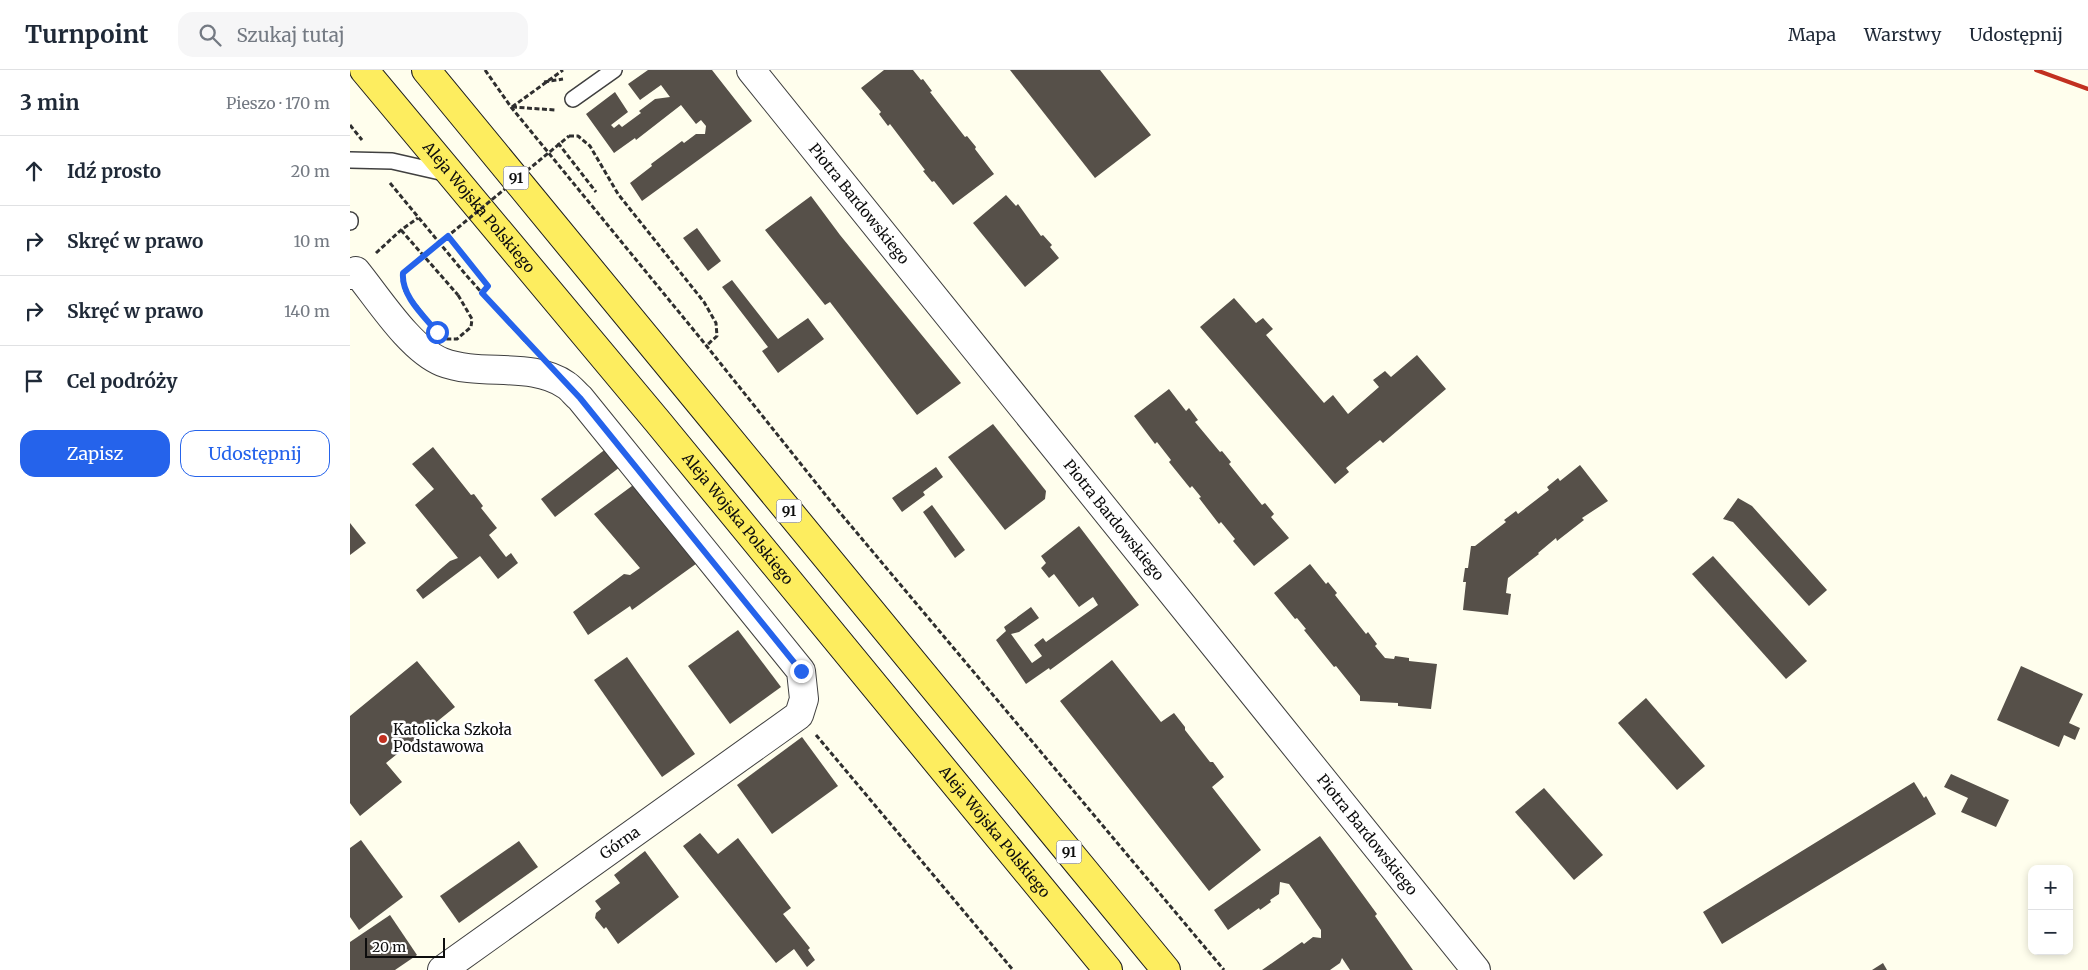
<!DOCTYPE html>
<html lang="pl">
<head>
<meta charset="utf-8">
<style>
	body { margin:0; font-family:Merriweather,serif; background:#f6f6f7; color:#1f2937 }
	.controls { position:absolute; right:15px; bottom:15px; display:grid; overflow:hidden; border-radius:10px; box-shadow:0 2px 8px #0003 }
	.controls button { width:45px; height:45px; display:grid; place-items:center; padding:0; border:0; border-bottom:1px solid #e0e1e3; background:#fff; color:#1f2937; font:25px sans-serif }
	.scale { position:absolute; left:15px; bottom:12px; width:80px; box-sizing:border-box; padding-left:5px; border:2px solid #0d0d0d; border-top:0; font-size:14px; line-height:18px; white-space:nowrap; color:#0d0d0d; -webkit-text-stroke:4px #fff; paint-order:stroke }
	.stop { position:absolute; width:15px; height:15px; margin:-11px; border:4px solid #2563eb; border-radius:50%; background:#fff }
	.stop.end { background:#2563eb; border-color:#fff; box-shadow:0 1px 5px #0008 }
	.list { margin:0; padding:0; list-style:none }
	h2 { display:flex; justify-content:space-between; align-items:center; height:65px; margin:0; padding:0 20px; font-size:21px }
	h2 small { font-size:16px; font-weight:400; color:#747a83 }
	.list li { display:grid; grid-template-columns:32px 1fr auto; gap:15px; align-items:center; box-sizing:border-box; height:70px; padding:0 20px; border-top:1px solid #e0e1e3 }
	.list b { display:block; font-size:19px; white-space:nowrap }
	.list em { font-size:16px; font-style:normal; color:#747a83 }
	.actions { display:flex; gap:10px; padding:15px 20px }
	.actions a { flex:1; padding:11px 0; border:1px solid #2563eb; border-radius:15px; text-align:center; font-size:18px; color:#2563eb }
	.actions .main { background:#2563eb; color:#fff }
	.icon { flex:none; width:28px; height:28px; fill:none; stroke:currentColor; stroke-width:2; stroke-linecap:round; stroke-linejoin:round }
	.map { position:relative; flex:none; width:1738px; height:900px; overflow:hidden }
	header { display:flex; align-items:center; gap:30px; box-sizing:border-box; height:70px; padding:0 25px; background:#fff; border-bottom:1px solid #e0e1e3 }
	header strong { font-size:24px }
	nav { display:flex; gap:28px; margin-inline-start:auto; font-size:18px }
	.search { width:350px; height:45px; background:#f6f6f7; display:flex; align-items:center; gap:12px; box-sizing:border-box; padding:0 18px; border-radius:15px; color:#747a83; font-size:19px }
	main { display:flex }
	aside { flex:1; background:#fff }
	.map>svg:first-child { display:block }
	.building { fill:#565049 }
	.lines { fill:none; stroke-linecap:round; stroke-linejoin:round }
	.lane-casing { stroke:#404040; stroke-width:18 }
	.street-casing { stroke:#404040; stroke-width:30 }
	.primary-casing { stroke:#1e1e1e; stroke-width:30 }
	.path { stroke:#2f2f2f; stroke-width:3; stroke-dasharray:5 2.5; stroke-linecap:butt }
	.lane { stroke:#fff; stroke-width:15 }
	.street { stroke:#fff; stroke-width:28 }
	.primary { stroke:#fded5f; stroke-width:28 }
	.rail { stroke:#c23020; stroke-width:4 }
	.path-bridge { stroke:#2f2f2f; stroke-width:3; stroke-dasharray:5 2.5; stroke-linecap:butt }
	.route { stroke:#2563eb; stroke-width:6 }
	.poi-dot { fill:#c23020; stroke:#fff; stroke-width:2 }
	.labels { text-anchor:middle; stroke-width:5; stroke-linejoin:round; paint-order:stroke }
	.shield { fill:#fff; stroke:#565656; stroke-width:1 }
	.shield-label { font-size:14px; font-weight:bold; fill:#0d0d0d }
	.street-label { font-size:15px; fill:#0d0d0d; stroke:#fff }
	.poi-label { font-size:15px; fill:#0d0d0d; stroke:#fff; text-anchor:start }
</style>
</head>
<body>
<header>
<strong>Turnpoint</strong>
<div class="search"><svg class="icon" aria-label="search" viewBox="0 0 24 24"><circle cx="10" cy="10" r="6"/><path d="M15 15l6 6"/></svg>Szukaj tutaj</div>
<nav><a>Mapa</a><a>Warstwy</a><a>Udostępnij</a></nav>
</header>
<main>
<aside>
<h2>3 min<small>Pieszo · 170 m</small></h2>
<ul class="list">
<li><svg class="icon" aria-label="ahead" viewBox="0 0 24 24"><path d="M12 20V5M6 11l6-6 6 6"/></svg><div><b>Idź prosto</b></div><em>20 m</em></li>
<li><svg class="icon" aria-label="right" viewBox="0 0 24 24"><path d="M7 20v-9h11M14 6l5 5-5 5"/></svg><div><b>Skręć w prawo</b></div><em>10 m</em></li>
<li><svg class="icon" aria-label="right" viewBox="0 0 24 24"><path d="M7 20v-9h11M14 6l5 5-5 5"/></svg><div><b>Skręć w prawo</b></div><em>140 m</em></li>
<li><svg class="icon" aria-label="arrive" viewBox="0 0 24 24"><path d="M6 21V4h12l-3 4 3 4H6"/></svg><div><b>Cel podróży</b></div></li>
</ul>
<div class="actions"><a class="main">Zapisz</a><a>Udostępnij</a></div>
</aside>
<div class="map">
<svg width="1738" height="900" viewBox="0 0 1738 900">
	<rect width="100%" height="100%" fill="#fffeed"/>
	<g class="building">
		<polygon points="298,0 362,0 402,51 292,131 280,113 302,96 301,94 332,71 334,73 346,64 355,64 356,56 351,50 346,54 331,35 286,70 285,68 264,83 236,44 265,22 278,42 261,55 264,58 269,54 272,57 291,43 289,41 305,29 320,27 311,15 290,30 278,14"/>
		<polygon points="534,0 563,0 571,10 573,9 582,21 580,22 615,67 617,66 626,77 625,79 644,104 603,135 584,111 582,112 573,101 575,100 540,54 538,56 529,44 531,42 511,18"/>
		<polygon points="660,0 750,0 801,65 745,108"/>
		<polygon points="656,125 666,136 668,134 691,166 693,165 702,175 700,177 709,188 675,217 623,153"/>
		<polygon points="461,126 490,165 611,313 567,345 480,232 475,235 415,160"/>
		<polygon points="347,158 371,191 358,201 333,168"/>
		<polygon points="382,210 428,269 458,248 474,269 428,303 412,281 418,277 372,217"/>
		<polygon points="884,228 906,253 913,248 923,259 916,265 974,333 983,325 998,344 1029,317 1023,310 1035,301 1041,307 1067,285 1096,319 1033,373 1030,370 996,398 999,402 985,414 850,257"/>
		<polygon points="819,319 836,341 839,338 848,350 845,352 870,382 872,381 881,392 879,394 912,435 915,433 924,444 921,447 939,468 904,496 883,471 885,469 871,452 869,454 849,428 851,427 842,416 840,418 819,392 821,390 807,372 805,374 784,346"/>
		<polygon points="643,354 696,421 695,429 655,460 598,387"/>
		<polygon points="83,377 121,425 124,424 133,436 131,438 147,458 139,465 156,487 161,483 168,493 148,509 130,486 73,529 66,520 100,491 108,488 65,435 84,419 62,394"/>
		<polygon points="257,378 270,397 205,447 191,429"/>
		<polygon points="1230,395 1258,431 1232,448 1234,450 1207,471 1206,468 1188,483 1189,484 1158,508 1156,523 1161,524 1158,545 1113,540 1116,512 1113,512 1115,498 1118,498 1121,476 1125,476 1156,452 1154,450 1166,441 1168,444 1199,420 1197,417 1208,408 1210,411"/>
		<polygon points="586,397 593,407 573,422 575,425 552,442 542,428"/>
		<polygon points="286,413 350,491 282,540 280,536 238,565 223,542 274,504 280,505 290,498 244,444"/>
		<polygon points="1388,428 1402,436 1477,520 1459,536 1383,452 1373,449"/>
		<polygon points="582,435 615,480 605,488 573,442"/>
		<polygon points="0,453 16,473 0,485"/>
		<polygon points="729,456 789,535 700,600 699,598 676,614 646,570 656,561 654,557 681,537 689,548 669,562 661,564 682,593 692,586 684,575 693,568 696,572 748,535 743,527 729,537 704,504 699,508 691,498 696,493 691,486"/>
		<polygon points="1363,486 1457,591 1436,609 1342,504"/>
		<polygon points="960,494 976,514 978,512 987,523 985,525 1016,564 1018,562 1027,574 1025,576 1035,588 1044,589 1045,586 1059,588 1059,591 1087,594 1081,639 1048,636 1048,633 1010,631 1010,626 986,596 984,597 954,560 956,559 947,548 945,549 924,523"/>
		<polygon points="388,560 431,617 380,654 338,596"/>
		<polygon points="277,587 345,684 312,707 244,610"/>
		<polygon points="762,590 811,652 824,643 835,657 835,660 860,692 863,692 874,707 862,717 911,780 859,821 710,631"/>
		<polygon points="67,591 105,637 36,693 52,712 10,746 0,733 0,646"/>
		<polygon points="1671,596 1733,624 1719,653 1730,658 1725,670 1714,665 1709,677 1647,650"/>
		<polygon points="1296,628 1355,696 1327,720 1268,653"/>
		<polygon points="452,667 488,716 422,764 387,715"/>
		<polygon points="1601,704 1659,730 1646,757 1611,742 1618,728 1594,717"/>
		<polygon points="1564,712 1574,728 1576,726 1586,744 1372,874 1353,842"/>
		<polygon points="1194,718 1253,785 1224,810 1165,742"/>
		<polygon points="350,763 368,784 388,768 441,838 433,844 460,878 458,880 465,890 457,897 444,879 426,893 333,776"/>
		<polygon points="970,766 1027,844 1025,846 1063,900 1000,900 992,888 990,893 980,900 912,900 952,872 954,874 963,867 971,868 971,860 939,814 930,812 929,824 920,830 921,832 910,840 909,838 878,860 864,840"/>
		<polygon points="11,770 53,827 9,860 0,847 0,778"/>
		<polygon points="169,771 188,797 109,853 90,826"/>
		<polygon points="295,781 329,827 268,874 256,857 254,859 245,848 246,843 251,839 245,831 270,813 264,805"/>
		<polygon points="40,845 67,885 45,900 0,900 0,872"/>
		<polygon points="1533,893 1537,900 1522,900"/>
	</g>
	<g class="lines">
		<g class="lane-casing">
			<g id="lane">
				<polyline points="223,29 264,0"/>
				<polyline points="0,90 42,91 99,104"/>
				<polyline points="0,150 0,152"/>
			</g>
		</g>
		<g class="street-casing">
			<g id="street">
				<path id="s1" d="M401,0L1126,900"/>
				<path d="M0,205L6,201C28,228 60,279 92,292C130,307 182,291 216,315C221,318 225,324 230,328L451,601L454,629L449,645L92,900"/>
			</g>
		</g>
		<g class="primary-casing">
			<g id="primary">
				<path id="s2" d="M14,0L308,352L758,900"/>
				<polyline points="76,0 816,900"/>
			</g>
		</g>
		<g class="path">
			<polyline points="135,0 161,37 351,269 486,438 874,900"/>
			<polyline points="194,12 213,9"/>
			<polyline points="162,37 205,40"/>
			<polyline points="162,37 213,0"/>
			<polyline points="0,55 12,70"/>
			<polyline points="219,66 228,66 240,76 268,124 354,232 366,253 367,266 356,276"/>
			<polyline points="208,73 246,122"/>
			<polyline points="40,113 116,205 177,273"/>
			<polyline points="51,160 108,225"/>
			<polyline points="98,165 138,217 131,223"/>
			<polyline points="26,183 51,160 68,148"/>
			<polyline points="466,665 663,900"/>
		</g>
		<use href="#lane" class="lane"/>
		<use href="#street" class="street"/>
		<use href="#primary" class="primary"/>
		<polyline class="rail" points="1686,0 1738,19"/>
		<polyline class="path-bridge" points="108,225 122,249 121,257 107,269 96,269 87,262 55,221 52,210 53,203 219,66"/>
	</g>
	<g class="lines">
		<path class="route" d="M87,262C74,246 51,226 53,203L98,166L138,216L132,223L230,328L451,601"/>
	</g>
	<circle class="poi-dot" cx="33" cy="669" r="5"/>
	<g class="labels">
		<g class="shield">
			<rect x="153.5" y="96.5" width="25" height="23" rx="4"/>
			<rect x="426.5" y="429.5" width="25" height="23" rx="4"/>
			<rect x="706.5" y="770.5" width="25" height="23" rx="4"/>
		</g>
		<g class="shield-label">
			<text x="166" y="113">91</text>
			<text x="439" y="446">91</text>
			<text x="719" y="787">91</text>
		</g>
		<g class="street-label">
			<text dy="5" stroke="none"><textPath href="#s1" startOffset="172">Piotra Bardowskiego</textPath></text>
			<text dy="5" stroke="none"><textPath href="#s2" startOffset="179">Aleja Wojska Polskiego</textPath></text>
			<text dy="5" stroke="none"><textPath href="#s2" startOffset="584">Aleja Wojska Polskiego</textPath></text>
			<text dy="5" stroke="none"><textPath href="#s1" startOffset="578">Piotra Bardowskiego</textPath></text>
			<text dy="5" stroke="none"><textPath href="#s2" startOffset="989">Aleja Wojska Polskiego</textPath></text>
			<text dy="5" stroke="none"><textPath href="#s1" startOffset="982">Piotra Bardowskiego</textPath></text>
			<text transform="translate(270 773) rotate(-35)" y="5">Górna</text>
		</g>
		<g class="poi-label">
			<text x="43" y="665">Katolicka Szkoła<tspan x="43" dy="17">Podstawowa</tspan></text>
		</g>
	</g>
</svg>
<div class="controls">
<button>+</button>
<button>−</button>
</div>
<div class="scale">20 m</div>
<div class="stop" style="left:87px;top:262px"></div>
<div class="stop end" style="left:451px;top:601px"></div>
</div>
</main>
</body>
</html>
